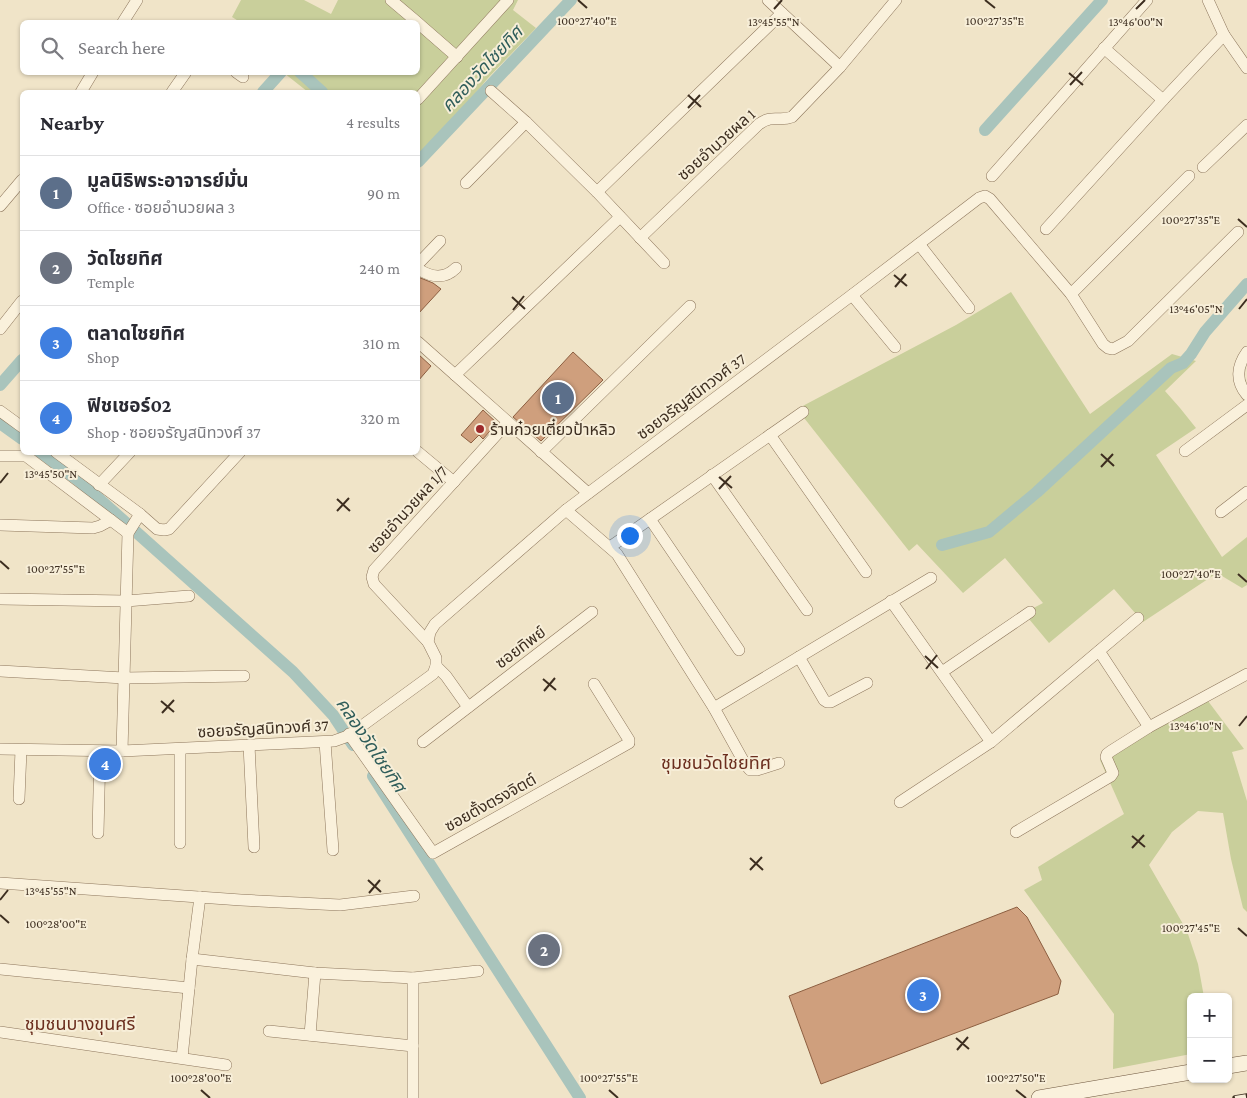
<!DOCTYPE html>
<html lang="en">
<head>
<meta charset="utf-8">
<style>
	body { margin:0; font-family:"Crimson Pro","Noto Sans Thai",serif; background:#f7f7f7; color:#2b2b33 }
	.controls { position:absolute; right:15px; bottom:15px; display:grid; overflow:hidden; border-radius:8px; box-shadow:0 1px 4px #0004 }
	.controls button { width:45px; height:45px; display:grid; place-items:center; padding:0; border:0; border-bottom:1px solid #e1e1e2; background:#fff; color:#2b2b33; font:25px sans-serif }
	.you { position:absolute; left:629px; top:535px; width:18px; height:18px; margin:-12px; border:4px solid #fff; border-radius:50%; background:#1a73e8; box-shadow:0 0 0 8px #1a73e833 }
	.badge { display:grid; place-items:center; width:32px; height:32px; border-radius:50%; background:#9e2a2b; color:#fff; font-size:16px; font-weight:700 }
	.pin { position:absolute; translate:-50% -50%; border:2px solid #fff; box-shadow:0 1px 5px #0006 }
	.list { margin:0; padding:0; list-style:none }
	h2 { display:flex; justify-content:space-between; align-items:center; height:65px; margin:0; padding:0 20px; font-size:21px }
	h2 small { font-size:16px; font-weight:400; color:#7c7c81 }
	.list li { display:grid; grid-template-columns:32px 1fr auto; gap:15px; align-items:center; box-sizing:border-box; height:75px; padding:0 20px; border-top:1px solid #e1e1e2 }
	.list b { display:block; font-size:19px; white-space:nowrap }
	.list p { margin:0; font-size:16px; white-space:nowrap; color:#7c7c81 }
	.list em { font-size:16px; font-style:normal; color:#7c7c81 }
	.icon { flex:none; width:28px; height:28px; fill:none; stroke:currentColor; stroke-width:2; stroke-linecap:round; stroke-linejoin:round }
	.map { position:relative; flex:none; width:1247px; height:1098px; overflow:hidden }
	.search { position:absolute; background:#fff; box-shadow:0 1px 4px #0004; left:20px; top:20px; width:400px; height:55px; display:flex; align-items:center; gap:12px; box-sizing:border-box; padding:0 18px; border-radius:8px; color:#7c7c81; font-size:19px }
	.panel { position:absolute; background:#fff; box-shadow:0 1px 4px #0004; left:20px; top:90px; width:400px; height:365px; border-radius:8px }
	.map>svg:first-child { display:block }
	.green { fill:#c9cf9b }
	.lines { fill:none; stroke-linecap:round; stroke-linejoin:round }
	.canal { stroke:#a9c4bc; stroke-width:12 }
	.building { fill:#cf9f7d; stroke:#8d5f41 }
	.street-casing { stroke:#8d765c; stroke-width:12 }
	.secondary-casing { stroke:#6f573f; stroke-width:16 }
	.street { stroke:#faf1dc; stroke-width:11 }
	.secondary { stroke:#faf1dc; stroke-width:15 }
	.rail-casing { stroke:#3d2e20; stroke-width:5.5 }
	.rail { stroke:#f7eed8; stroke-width:4; stroke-dasharray:11; stroke-linecap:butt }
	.ticks { fill:none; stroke:#3d2e20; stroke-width:2 }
	.poi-dot { fill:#9e2a2b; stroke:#f7eed8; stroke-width:2 }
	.labels { text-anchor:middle; stroke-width:4; stroke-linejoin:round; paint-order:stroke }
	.street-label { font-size:16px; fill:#3d2e20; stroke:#f7eed8 }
	.poi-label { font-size:16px; fill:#3d2e20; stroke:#f7eed8; text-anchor:start }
	.water-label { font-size:18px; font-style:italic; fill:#2f5d5a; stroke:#f7eed8 }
	.neighbourhood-label { font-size:18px; fill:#6b2e1e; stroke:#f7eed8 }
	.ticks-label { font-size:12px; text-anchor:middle; fill:#3d2e20; stroke:#f7eed8; stroke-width:4; stroke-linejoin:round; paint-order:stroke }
</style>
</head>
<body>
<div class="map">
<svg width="1247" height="1098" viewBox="0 0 1247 1098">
	<rect width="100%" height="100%" fill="#f0e4c8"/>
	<g class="green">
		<polygon points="241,0 304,0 331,14 338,0 518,0 513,10 536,28 488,78 418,163 418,92 308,92 284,73 418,72 418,22 240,22 232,17"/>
		<polygon points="1011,292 1090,414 1172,354 1196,361 1165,391 1180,408 1196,428 1156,455 1222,557 1247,537 1247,585 1242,588 1217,573 1143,622 1114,589 1049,643 1024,613 1043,603 1005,558 963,593 917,544 909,551 797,409 956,325"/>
		<polygon points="1208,701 1244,749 1232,752 1247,801 1247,912 1243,908 1231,859 1223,813 1198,811 1172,832 1149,865 1187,931 1198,964 1204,997 1191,997 1191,1054 1113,1069 1114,1014 1024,890 1042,880 1038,867 1124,814 1100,760"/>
	</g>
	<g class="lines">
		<g class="canal">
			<polyline points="300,72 322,92"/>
			<polyline points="263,92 281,72"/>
			<polyline points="985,130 1102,0"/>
			<polyline points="418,162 571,0"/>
			<polyline points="0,385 22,360"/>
			<polyline points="0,423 22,439"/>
			<polyline points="40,452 79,481 293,672 333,715 353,745"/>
			<polyline points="942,545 989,532 1037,492 1171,368 1183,363 1191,354 1205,332 1247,284"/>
			<polyline points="373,776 580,1098"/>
		</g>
	</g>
	<g class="building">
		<polygon points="418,277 433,283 441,289 418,314"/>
		<polygon points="573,352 603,380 541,441 513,417"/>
		<polygon points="418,354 431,366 418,381"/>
		<polygon points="483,410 497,423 483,439 479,435 471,443 461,435"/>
		<polygon points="1017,907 1027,917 1061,981 1058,994 821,1084 789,996"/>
	</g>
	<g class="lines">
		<g class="street-casing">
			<g id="street">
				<polyline points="391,0 417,22"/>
				<polyline points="768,0 840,67"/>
				<polyline points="1208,0 1224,35"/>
				<polyline points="123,22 137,0"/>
				<polyline points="418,23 457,57"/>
				<polyline points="236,72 243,77"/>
				<polyline points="491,91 526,122 597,192 664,263"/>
				<polyline points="81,92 93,72"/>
				<polyline points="172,92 186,72"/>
				<polyline points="418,99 508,0"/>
				<polyline points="1163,100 1224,35 1247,68"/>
				<polyline points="1203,167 1247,125"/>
				<polyline points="992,176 1147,0"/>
				<polyline points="466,183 526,122"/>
				<polyline points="597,192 782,13"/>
				<polyline points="0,206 22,180"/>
				<polyline points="1046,229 1163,100 1104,48"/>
				<path d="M640,238L759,124C773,114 779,122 792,117L840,67L896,0"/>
				<polyline points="919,244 969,308"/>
				<polyline points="418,264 440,241"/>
				<path d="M418,269C431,277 444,280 456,268"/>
				<polyline points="1071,294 1189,176"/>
				<polyline points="852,295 895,347"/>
				<polyline points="0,329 22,301"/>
				<polyline points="418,342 588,493"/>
				<path d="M1247,352C1237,366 1235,381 1247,395"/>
				<polyline points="455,375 620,217"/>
				<polyline points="0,411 22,427"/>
				<polyline points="770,435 866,572"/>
				<polyline points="1185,451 1247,405"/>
				<polyline points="56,452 140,514 157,529 164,530 169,529 240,452"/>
				<polyline points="418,452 454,482"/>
				<polyline points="541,452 690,306"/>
				<polyline points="0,456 26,456 128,533"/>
				<polyline points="712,475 807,610"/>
				<polyline points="99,485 130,452"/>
				<polyline points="566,510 617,554 714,708 745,764 750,770 757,770 779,763"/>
				<polyline points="1221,512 1247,492"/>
				<polyline points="650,519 739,650"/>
				<polyline points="0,525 93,528 100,526 111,520"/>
				<polyline points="610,547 803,412"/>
				<polyline points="0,599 126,601 189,596"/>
				<polyline points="891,601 991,742"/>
				<polyline points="428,642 374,584 372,577 374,570 508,422"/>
				<polyline points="1099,651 1149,727"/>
				<polyline points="799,657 824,700 827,702 831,702 867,683"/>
				<polyline points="436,666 446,676 468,707"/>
				<polyline points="0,671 124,678 244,676"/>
				<polyline points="942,672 1030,612"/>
				<polyline points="714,708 931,578"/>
				<polyline points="349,734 433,853 629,743 629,740 594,684"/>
				<polyline points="325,742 333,850"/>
				<polyline points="423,742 592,612"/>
				<polyline points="249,745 254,847"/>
				<polyline points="0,749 122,751 334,741 348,736 433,674 436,666 436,658 428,642 430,632 435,624 566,510 852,295 979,198 985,196 990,199 1071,294 1103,344 1108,348 1113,349 1128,341 1238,232"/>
				<polyline points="122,751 128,533 140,514"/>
				<polyline points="19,799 21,750"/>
				<polyline points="900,802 991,742 1138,618"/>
				<polyline points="1016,832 1111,776 1113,773 1106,757 1107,754 1111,751 1149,727 1247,674"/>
				<polyline points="98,833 100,751"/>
				<polyline points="180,843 180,749"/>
				<polyline points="0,883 241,900 340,905 414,896"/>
				<polyline points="192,959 315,973 413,978 478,971"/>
				<polyline points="0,969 189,988"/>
				<polyline points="269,1031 413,1046"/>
				<polyline points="0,1032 226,1065"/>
				<polyline points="310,1035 315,973"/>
				<polyline points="182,1058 192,959 200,897"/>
				<polyline points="413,1098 413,978"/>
			</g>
		</g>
		<g class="secondary-casing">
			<g id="secondary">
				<polyline points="1228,1066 1247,1063"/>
				<polyline points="1039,1098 1191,1072"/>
			</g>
		</g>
		<use href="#street" class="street"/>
		<use href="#secondary" class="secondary"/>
		<g class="rail-casing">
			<polyline id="rail" points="1235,1098 1247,1096"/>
		</g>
		<use href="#rail" class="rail"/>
	</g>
	<path class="ticks" d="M578,0L587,8M985,0L995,8M774,9L782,0M1136,9L1145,0M1069,73L1083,85M1070,85L1082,72M688,95L701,107M688,108L700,95M1238,219L1247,227M894,275L907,286M895,287L906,274M512,297L525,309M1239,309L1247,299M513,310L524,296M1101,454L1114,466M1101,467L1113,454M719,477L732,488M0,483L8,473M719,489L731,476M337,499L350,511M337,511L349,498M0,561L9,569M1238,574L1247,582M925,656L938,668M926,669L937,655M543,679L556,690M544,691L555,678M161,701L174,712M162,713L174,700M1239,726L1247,716M1132,836L1145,847M1132,848L1144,835M750,858L763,870M750,870L762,857M368,880L381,892M369,893L380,880M0,900L8,890M0,915L9,923M1238,928L1247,936M956,1038L969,1049M957,1050L968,1037M201,1090L210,1098M609,1090L618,1098M1016,1090L1026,1098"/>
	<circle class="poi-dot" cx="480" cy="429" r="5"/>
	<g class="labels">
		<g class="street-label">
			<text transform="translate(716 144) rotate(-42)" y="6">ซอยอำนวยผล 1</text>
			<text transform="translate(691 396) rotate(-37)" y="6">ซอยจรัญสนิทวงศ์ 37</text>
			<text transform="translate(407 509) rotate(-48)" y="6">ซอยอำนวยผล 1/7</text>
			<text transform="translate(520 647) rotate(-37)" y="6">ซอยทิพย์</text>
			<text transform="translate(263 728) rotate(-3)" y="6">ซอยจรัญสนิทวงศ์ 37</text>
			<text transform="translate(490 802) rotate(-29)" y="6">ซอยตั้งตรงจิตต์</text>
		</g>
		<g class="poi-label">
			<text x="490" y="435">ร้านก๋วยเตี๋ยวป้าหลิว</text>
		</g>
		<g class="water-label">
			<text transform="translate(482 69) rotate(-47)" y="6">คลองวัดไชยทิศ</text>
			<text transform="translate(371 745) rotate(56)" y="6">คลองวัดไชยทิศ</text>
		</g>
		<g class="neighbourhood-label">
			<text x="716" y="769">ชุมชนวัดไชยทิศ</text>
			<text x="80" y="1030">ชุมชนบางขุนศรี</text>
		</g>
	</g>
	<g class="ticks-label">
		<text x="587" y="25">100°27'40"E</text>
		<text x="995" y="25">100°27'35"E</text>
		<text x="774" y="26">13°45'55"N</text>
		<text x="1136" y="26">13°46'00"N</text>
		<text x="1191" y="224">100°27'35"E</text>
		<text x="1196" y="313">13°46'05"N</text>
		<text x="51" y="478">13°45'50"N</text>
		<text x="56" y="573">100°27'55"E</text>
		<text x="1191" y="578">100°27'40"E</text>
		<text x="1196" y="730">13°46'10"N</text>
		<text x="51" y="895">13°45'55"N</text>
		<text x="56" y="928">100°28'00"E</text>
		<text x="1191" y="932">100°27'45"E</text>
		<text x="201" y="1082">100°28'00"E</text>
		<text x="609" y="1082">100°27'55"E</text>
		<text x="1016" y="1082">100°27'50"E</text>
	</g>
</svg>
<div class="controls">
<button>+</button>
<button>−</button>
</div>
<div class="you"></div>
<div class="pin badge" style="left:558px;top:398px;background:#5c6f8a">1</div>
<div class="pin badge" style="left:544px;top:950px;background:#6b7280">2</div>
<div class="pin badge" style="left:923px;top:995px;background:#3f7fe0">3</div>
<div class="pin badge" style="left:105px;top:764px;background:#3f7fe0">4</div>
<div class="search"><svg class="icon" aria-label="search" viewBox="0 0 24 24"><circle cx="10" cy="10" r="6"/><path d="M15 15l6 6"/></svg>Search here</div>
<section class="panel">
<h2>Nearby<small>4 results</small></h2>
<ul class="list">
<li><span class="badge" style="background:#5c6f8a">1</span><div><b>มูลนิธิพระอาจารย์มั่น</b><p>Office · ซอยอำนวยผล 3</p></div><em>90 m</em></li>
<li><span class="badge" style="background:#6b7280">2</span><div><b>วัดไชยทิศ</b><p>Temple</p></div><em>240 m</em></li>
<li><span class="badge" style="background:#3f7fe0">3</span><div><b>ตลาดไชยทิศ</b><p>Shop</p></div><em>310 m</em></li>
<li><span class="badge" style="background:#3f7fe0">4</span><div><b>ฟิชเชอร์02</b><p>Shop · ซอยจรัญสนิทวงศ์ 37</p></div><em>320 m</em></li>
</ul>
</section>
</div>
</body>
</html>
